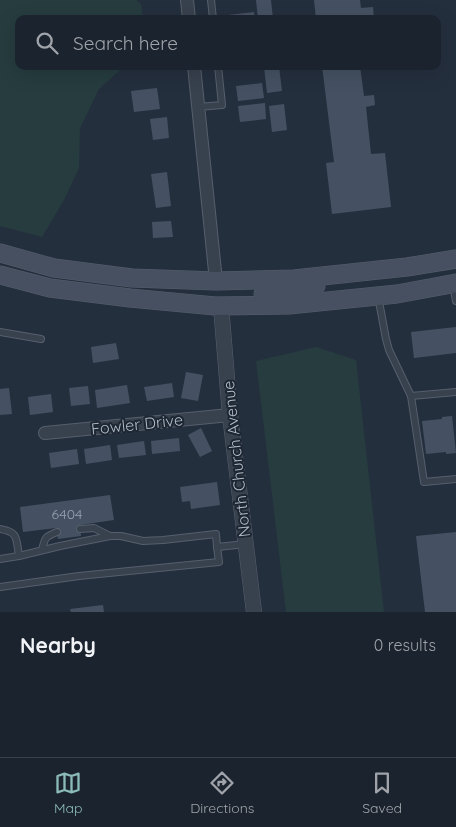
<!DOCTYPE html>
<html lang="en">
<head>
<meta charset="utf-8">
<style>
	body { margin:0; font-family:Quicksand,sans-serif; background:#242b36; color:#f1f3f6 }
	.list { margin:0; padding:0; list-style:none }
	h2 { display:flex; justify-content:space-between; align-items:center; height:65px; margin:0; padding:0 20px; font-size:21px }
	h2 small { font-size:16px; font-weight:400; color:#a0a4aa }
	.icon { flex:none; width:28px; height:28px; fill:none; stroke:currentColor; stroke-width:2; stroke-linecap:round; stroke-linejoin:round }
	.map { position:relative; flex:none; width:456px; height:612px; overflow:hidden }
	.search { position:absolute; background:#1b232e; box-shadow:0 5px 20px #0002; left:15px; right:15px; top:15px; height:55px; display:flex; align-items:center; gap:12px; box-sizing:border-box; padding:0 18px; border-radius:10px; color:#a0a4aa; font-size:19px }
	.sheet { height:145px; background:#1b232e }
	nav { display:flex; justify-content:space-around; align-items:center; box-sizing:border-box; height:70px; border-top:1px solid #39404a; background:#1b232e; font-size:14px; color:#a0a4aa }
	nav a { display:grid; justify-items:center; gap:2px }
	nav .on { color:#8bbbb9 }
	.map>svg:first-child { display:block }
	.green { fill:#263c3f }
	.building { fill:#455162 }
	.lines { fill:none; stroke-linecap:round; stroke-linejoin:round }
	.service-casing { stroke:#565f6c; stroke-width:8 }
	.minor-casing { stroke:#565f6c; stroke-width:14 }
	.tertiary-casing { stroke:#565f6c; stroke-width:16 }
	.secondary-casing { stroke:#565f6c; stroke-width:19 }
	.service { stroke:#38414e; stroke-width:6 }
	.minor { stroke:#38414e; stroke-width:12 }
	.tertiary { stroke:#38414e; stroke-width:15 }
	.secondary { stroke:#465061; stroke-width:18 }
	.labels { text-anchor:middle; stroke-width:4; stroke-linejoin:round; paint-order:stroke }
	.number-label { font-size:14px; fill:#98a1af }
	.street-label { font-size:16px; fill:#b4bcc9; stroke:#1d2633 }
</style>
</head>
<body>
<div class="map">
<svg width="456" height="612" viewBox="0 0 456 612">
	<rect width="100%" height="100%" fill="#242f3e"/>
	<g class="green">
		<polygon points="0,0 136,0 141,4 143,19 19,19 19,66 125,66 99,89 80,128 79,168 64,200 42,237 0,226"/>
		<polygon points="316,347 356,360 384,612 286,612 256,361"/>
	</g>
	<g class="building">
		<polygon points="256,0 271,0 273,19 258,19"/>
		<polygon points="314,0 360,0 361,8 373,7 374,18 316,19"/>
		<polygon points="254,12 255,19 228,19 228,15"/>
		<polygon points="279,66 282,91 267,93 264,67"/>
		<polygon points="322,66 360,66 364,96 374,95 375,105 366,107 371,154 385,153 391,207 332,214 326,163 334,162"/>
		<polygon points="262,83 264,98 238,101 236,86"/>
		<polygon points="157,88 160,109 134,112 131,91"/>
		<polygon points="265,103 266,119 240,122 238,106"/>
		<polygon points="284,104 287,130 272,132 269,106"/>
		<polygon points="167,117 169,138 153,140 150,119"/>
		<polygon points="167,172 171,206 156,208 151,174"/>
		<polygon points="171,221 173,237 153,238 152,222"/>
		<polygon points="456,327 456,353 414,358 411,332"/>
		<polygon points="116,343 119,359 93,363 91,347"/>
		<polygon points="186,372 203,375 198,401 181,398"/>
		<polygon points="172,383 174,397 147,401 144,387"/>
		<polygon points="127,385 130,403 97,408 95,390"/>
		<polygon points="88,386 90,404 71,406 69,388"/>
		<polygon points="9,388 12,414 0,415 0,389"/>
		<polygon points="51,394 53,412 30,415 28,397"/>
		<polygon points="452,416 456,453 446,454 446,452 426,454 422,421 442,419 442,417"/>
		<polygon points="201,428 212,451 200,457 188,435"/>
		<polygon points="179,438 180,451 152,454 151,441"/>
		<polygon points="144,441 146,455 119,458 117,445"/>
		<polygon points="110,445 112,460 86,464 84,449"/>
		<polygon points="77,449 79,464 51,468 49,453"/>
		<polygon points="217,482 220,505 191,509 190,501 182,502 180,487"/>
		<polygon points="110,495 114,520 80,525 81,536 58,539 56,528 23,532 20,507"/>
		<polygon points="456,532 456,612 425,612 416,536"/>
		<polygon points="103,605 104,612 71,612 70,609"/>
	</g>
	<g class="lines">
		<g class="service-casing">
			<g id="service">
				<polyline points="211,0 213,19"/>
				<polyline points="198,107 222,105 218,66"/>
				<polyline points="453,285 456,301"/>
				<polyline points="378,296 386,339 389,350 411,396 456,392"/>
				<polyline points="0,332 41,339"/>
				<polyline points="411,396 424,482 456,479"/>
				<path d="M0,529C19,532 16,539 19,556"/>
				<polyline points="80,529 94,528 110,536"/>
				<path d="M42,550C45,537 45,537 57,532"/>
				<polyline points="0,559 19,556 60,546 110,536 121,536 143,541 163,540 216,534 217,547 246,544"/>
				<polyline points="0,587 79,576 219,562 217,547"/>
			</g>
		</g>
		<g class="minor-casing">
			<g id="minor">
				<polyline points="187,0 189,19"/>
				<polyline points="194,66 216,281"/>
				<polyline points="45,433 230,415"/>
			</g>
		</g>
		<g class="tertiary-casing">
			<polyline id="tertiary" points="221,306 230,415 254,612"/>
		</g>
		<g class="secondary-casing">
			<g id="secondary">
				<polyline points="0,253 54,268 132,278 216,281 294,279 407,267 456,259"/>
				<polyline points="0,275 50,288 130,298 215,306 289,305 397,294 456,283"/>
				<path d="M263,294C282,293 299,292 316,286"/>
			</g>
		</g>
		<use href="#service" class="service"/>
		<use href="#minor" class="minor"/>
		<use href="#tertiary" class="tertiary"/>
		<use href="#secondary" class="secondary"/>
	</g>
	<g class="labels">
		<g class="number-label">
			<text x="67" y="519">6404</text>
		</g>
		<g class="street-label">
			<text transform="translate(137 424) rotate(-6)" y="6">Fowler Drive</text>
			<text transform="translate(236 459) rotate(-96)" y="6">North Church Avenue</text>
		</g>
	</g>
</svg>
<div class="search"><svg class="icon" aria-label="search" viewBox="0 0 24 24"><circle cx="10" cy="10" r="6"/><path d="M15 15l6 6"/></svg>Search here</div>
</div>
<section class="sheet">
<h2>Nearby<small>0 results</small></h2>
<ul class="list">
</ul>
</section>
<nav>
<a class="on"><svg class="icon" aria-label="map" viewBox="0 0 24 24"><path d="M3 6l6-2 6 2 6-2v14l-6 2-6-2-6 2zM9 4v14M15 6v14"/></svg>Map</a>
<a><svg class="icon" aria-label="directions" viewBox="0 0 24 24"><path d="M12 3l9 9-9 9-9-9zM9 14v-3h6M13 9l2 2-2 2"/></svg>Directions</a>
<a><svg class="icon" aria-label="saved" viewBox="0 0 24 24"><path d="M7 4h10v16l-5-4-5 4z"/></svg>Saved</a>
</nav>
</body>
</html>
